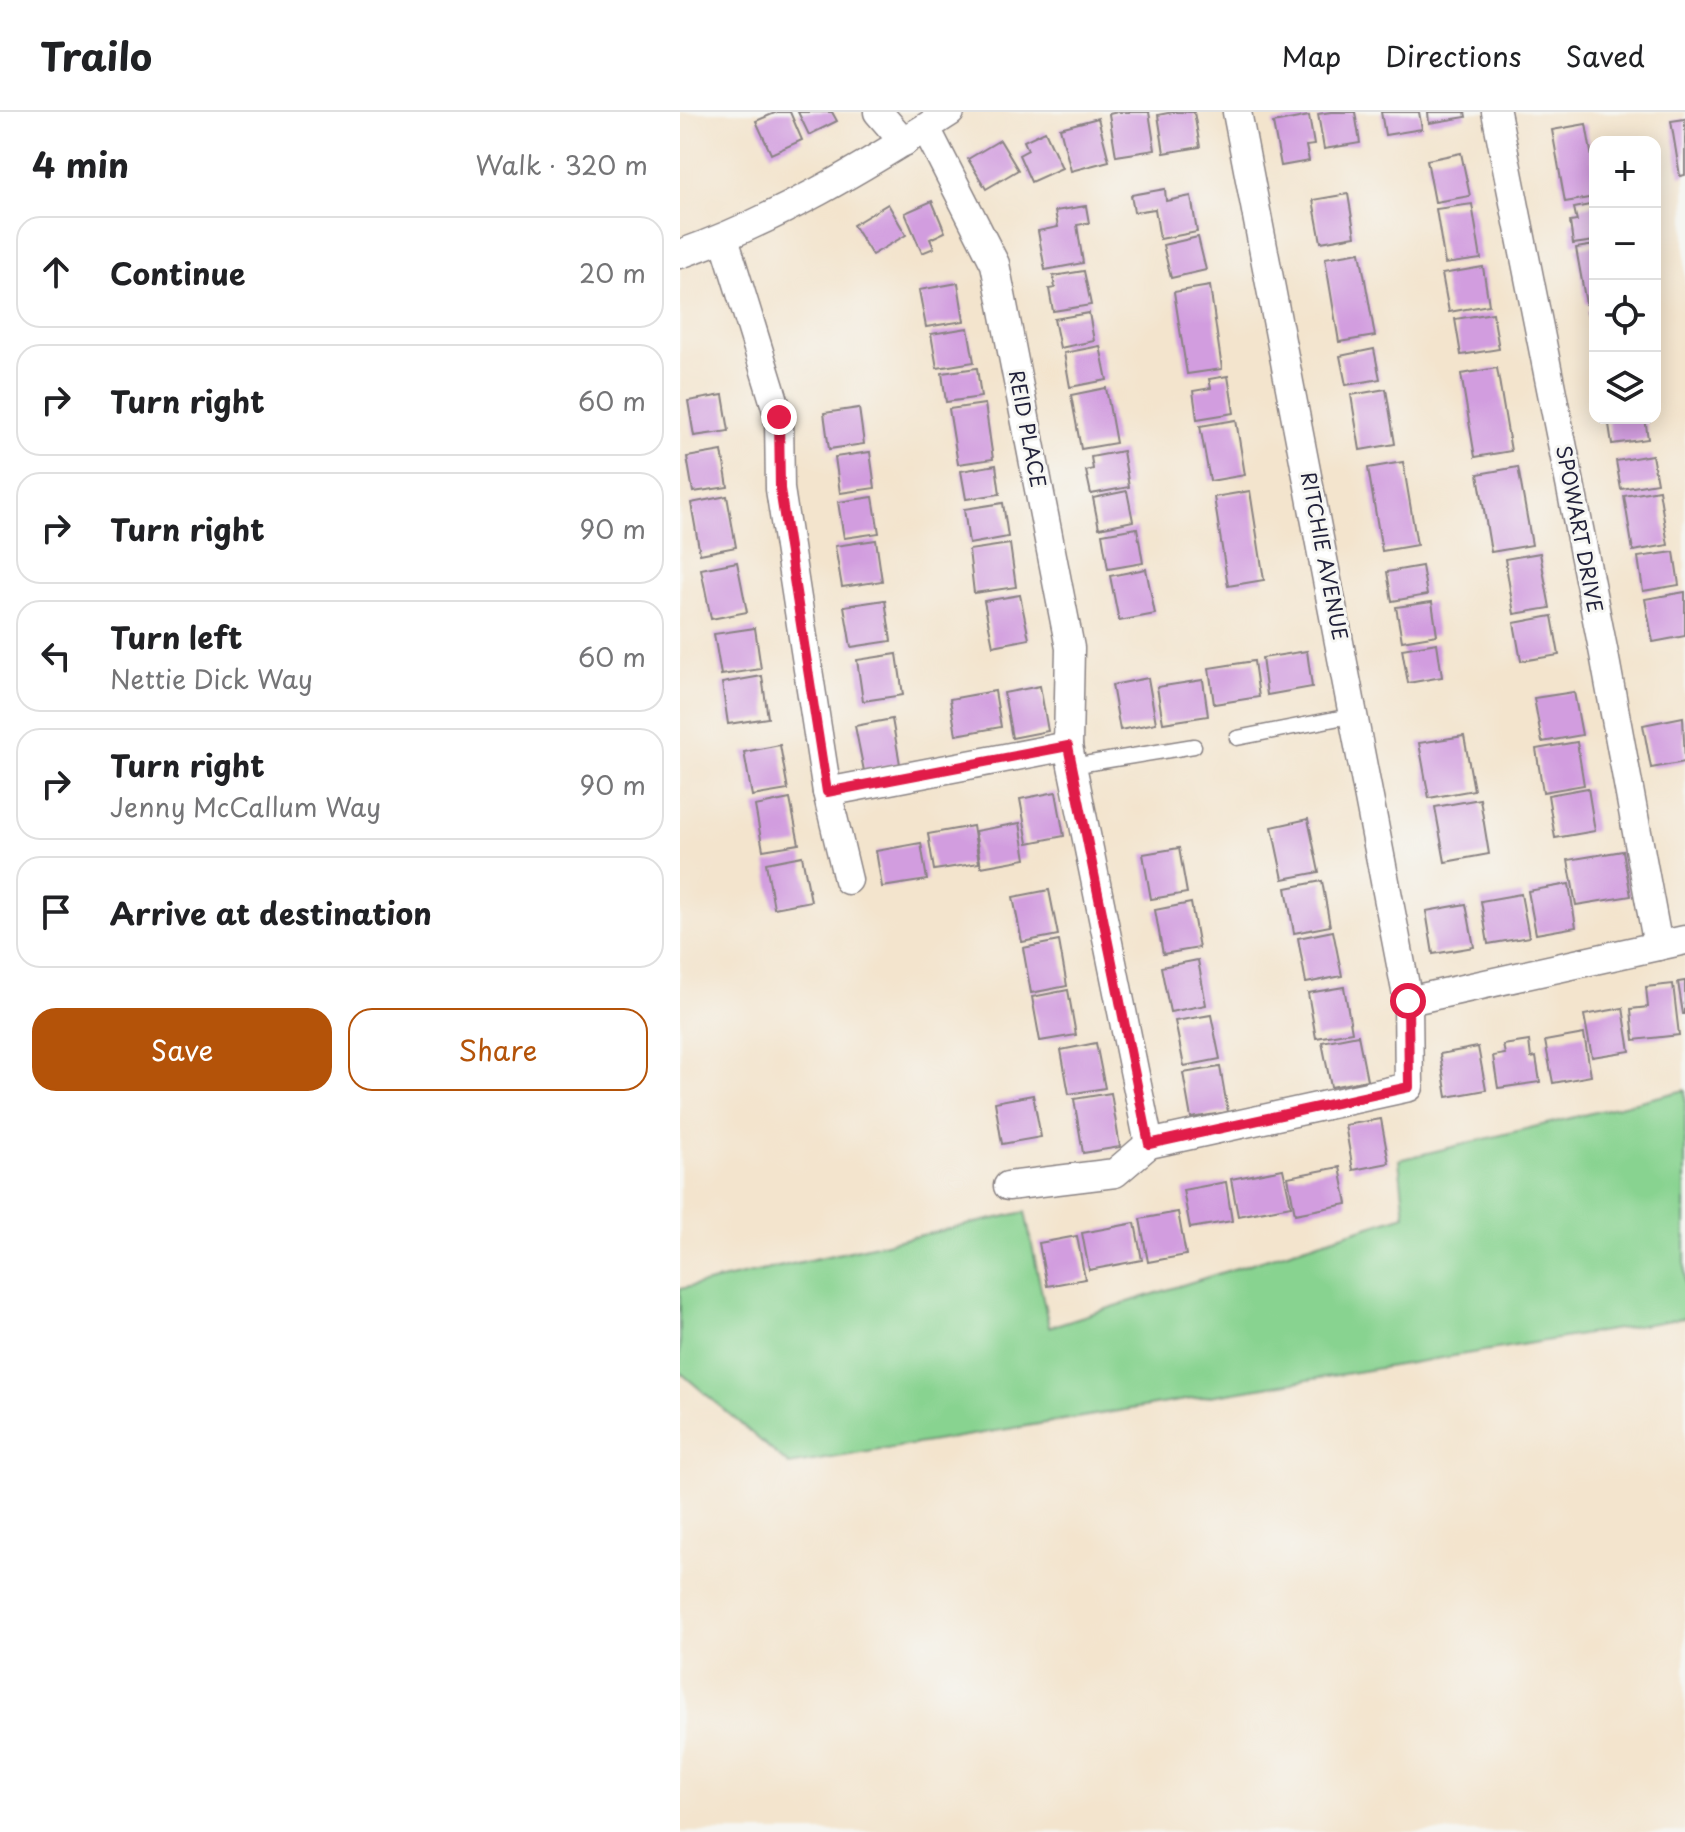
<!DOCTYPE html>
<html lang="en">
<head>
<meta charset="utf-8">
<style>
	body { margin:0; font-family:"Playpen Sans",sans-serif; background:#f6f6f6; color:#202124 }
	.controls { position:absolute; right:24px; top:24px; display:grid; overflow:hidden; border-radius:16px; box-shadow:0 4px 20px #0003 }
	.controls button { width:72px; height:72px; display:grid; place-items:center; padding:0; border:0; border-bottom:2px solid #e0e0e0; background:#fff; color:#202124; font:40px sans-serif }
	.stop { position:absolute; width:24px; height:24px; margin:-18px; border:6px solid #e11d48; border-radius:50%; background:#fff }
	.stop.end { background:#e11d48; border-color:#fff; box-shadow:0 2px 8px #0008 }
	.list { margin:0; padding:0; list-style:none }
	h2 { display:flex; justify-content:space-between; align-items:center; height:104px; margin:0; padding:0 32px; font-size:34px }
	h2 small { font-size:26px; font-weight:400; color:#757577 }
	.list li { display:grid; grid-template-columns:52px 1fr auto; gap:24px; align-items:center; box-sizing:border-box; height:112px; margin:0 16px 16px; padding:0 16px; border:2px solid #e0e0e0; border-radius:24px }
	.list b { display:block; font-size:30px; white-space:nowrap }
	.list p { margin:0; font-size:26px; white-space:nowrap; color:#757577 }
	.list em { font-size:26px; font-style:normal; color:#757577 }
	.actions { display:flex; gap:16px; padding:24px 32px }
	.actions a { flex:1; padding:18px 0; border:2px solid #b45309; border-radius:24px; text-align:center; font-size:28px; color:#b45309 }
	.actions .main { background:#b45309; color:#fff }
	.icon { flex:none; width:44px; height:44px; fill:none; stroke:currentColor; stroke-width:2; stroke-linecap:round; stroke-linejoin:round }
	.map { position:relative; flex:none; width:1005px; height:1720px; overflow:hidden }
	header { display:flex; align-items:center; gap:48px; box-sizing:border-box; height:112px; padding:0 40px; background:#fff; border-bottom:2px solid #e0e0e0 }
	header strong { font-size:38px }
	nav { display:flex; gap:44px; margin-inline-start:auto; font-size:28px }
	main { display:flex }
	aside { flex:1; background:#fff }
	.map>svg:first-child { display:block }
	.green { fill:#88d390; stroke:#557a66; stroke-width:2 }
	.building { fill:#d29ddf }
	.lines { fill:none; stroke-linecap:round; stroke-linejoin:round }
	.lane-casing { stroke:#8a8384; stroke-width:17 }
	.street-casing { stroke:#8a8384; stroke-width:31 }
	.lane { stroke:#fff; stroke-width:14 }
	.street { stroke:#fff; stroke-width:28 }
	.route { stroke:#e11d48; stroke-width:10 }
	.labels { text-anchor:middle; stroke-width:6; stroke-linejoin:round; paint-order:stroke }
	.street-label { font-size:20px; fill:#22223b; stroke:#f6f6f2 }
</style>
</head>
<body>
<header>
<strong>Trailo</strong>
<nav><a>Map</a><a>Directions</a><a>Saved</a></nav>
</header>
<main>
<aside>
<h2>4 min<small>Walk · 320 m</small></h2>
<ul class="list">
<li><svg class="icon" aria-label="ahead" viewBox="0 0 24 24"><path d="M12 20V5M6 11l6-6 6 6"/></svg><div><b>Continue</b></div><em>20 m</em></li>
<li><svg class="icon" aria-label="right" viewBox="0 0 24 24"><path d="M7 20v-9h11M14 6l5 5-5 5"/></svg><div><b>Turn right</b></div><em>60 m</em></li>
<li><svg class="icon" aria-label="right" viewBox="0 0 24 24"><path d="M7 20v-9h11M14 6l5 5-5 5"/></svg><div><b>Turn right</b></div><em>90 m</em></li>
<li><svg class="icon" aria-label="left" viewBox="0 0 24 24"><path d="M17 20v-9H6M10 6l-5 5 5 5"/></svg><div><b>Turn left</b><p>Nettie Dick Way</p></div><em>60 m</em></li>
<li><svg class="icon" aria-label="right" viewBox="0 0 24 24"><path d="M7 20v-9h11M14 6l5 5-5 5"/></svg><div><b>Turn right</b><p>Jenny McCallum Way</p></div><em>90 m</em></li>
<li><svg class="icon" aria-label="arrive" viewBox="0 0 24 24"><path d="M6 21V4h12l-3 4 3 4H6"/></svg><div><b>Arrive at destination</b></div></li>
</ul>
<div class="actions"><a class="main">Save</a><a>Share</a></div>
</aside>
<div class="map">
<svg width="1005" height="1720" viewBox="0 0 1005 1720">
	<rect width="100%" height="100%" fill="#f6f6f2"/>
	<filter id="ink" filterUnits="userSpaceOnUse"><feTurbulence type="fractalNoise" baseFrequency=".0125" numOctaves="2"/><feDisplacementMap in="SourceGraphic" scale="16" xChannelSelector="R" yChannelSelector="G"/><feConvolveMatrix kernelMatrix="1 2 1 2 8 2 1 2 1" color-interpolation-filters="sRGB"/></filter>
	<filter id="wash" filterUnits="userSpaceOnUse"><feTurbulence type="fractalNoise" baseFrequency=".006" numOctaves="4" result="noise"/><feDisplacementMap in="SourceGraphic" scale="32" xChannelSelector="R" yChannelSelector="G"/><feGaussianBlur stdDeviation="1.8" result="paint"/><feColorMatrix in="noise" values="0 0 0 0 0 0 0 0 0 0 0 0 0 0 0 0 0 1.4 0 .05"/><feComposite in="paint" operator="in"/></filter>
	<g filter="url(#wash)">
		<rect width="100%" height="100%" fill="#f3e4cd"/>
		<polygon class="green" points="1005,978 1005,1206 109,1353 0,1260 0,1177 345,1100 369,1215 725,1103 719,1048"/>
		<g id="blocks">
			<g class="building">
				<polygon points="97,0 110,0 122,28 91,42 76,9"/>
				<polygon points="118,0 152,0 157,9 129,23"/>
				<polygon points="438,0 469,0 475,38 436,44 429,2"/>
				<polygon points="493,0 514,0 520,35 484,41 478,3"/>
				<polygon points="651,0 675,0 680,31 644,37 638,2"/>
				<polygon points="701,0 739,0 742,17 705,23"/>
				<polygon points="748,0 785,0 786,5 749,11"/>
				<polygon points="629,4 634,33 626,34 629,49 601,54 593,11"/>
				<polygon points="418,6 429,49 391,59 380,16"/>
				<polygon points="1005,7 1005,63 1000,64 991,9"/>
				<polygon points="906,12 915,63 915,85 885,90 872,18"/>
				<polygon points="365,19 382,56 351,70 339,43 348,38 344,29"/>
				<polygon points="320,28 338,58 306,77 288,47"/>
				<polygon points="781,41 790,84 755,90 747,48"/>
				<polygon points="485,77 486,89 511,84 517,120 480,127 475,97 454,100 451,83"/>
				<polygon points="668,82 675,124 641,130 633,88"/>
				<polygon points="252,89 265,120 250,127 254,136 242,141 225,101"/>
				<polygon points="208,92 226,123 192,143 173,113"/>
				<polygon points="792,92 801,147 765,152 756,97"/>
				<polygon points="915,92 915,129 893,132 890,110 897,109 894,96"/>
				<polygon points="406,94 409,111 397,113 403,151 365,158 358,119 378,115 375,99"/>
				<polygon points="518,125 526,158 491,166 483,133"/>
				<polygon points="915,133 915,191 906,192 896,136"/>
				<polygon points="680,140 695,224 659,230 645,146"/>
				<polygon points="803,155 809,193 769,200 762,162"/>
				<polygon points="404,159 411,193 373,199 369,177 375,176 373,164"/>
				<polygon points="278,171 284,209 246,215 239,178"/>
				<polygon points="530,174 542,257 507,262 494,180"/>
				<polygon points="915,197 915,227 912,228 907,199"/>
				<polygon points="409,201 414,229 380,236 374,207"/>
				<polygon points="813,201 819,237 781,243 775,207"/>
				<polygon points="288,216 294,250 257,256 251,222"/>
				<polygon points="420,234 427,268 390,275 384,241"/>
				<polygon points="694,237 700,267 666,273 660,244"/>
				<polygon points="297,256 301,285 266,290 262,261"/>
				<polygon points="817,256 831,339 795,345 781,262"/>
				<polygon points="548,264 554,301 517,307 513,279 531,276 529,267"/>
				<polygon points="426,276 436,331 401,337 391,283"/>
				<polygon points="706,277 715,332 680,338 671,283"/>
				<polygon points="43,283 49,319 14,324 8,289"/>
				<polygon points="305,292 313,347 278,352 269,297"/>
				<polygon points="179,296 184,332 149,337 144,301"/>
				<polygon points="928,306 965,306 968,327 932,332"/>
				<polygon points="556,308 565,363 530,369 520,314"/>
				<polygon points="42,339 48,375 13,380 7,345"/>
				<polygon points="443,339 449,375 411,382 406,359 413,357 411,345"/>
				<polygon points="190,340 195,376 160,381 155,345"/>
				<polygon points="972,343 977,371 941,377 936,349"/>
				<polygon points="723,350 737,433 702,439 688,356"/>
				<polygon points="316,353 320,382 286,387 281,359"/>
				<polygon points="838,355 852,433 811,440 798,362"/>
				<polygon points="979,378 988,433 953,439 944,384"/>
				<polygon points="447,379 453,409 419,416 413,386"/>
				<polygon points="570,379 584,468 548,474 534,385"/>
				<polygon points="47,384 56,435 20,442 11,391"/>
				<polygon points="193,385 199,421 164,426 158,390"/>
				<polygon points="323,391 328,425 289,432 284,397"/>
				<polygon points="457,416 463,451 428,457 422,422"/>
				<polygon points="196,428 202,469 162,475 155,434"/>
				<polygon points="330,432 336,475 294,481 289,438"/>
				<polygon points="994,440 999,473 963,479 958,445"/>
				<polygon points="860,441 870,496 834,502 825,447"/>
				<polygon points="57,450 67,500 31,507 21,457"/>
				<polygon points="742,454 747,483 712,489 707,460"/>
				<polygon points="466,457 475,502 439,509 430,464"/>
				<polygon points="1005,480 1005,524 973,530 965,487"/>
				<polygon points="340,483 349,527 313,534 304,489"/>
				<polygon points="205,488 211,529 171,535 164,494"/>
				<polygon points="752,490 757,523 722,529 716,495"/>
				<polygon points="872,504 879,543 841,549 834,511"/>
				<polygon points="75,516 81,557 41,563 34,522"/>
				<polygon points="757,531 762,565 728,571 722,537"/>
				<polygon points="627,539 632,575 587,583 582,546"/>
				<polygon points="217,542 223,583 183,589 177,548"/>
				<polygon points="574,549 579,585 534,592 529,556"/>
				<polygon points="82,564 88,606 48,612 42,571"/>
				<polygon points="468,566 476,611 440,618 432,573"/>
				<polygon points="523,568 528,604 483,611 477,575"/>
				<polygon points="360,574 368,619 332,626 324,581"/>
				<polygon points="315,579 321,615 276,623 270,587"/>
				<polygon points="894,580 902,623 862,630 854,586"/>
				<polygon points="1003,605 1005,650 971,656 963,613"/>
				<polygon points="212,607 220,652 184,659 175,614"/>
				<polygon points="784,624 794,678 749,686 739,631"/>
				<polygon points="897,630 904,673 863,680 856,637"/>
				<polygon points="100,633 108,678 72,684 64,640"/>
				<polygon points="908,676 915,719 875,726 868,683"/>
				<polygon points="376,680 384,724 348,731 340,687"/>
				<polygon points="110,687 119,732 83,738 75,694"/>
				<polygon points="800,687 809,742 765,750 755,695"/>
				<polygon points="628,707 639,760 603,767 592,715"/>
				<polygon points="340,711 346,747 301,755 295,719"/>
				<polygon points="293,714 299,751 254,758 248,722"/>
				<polygon points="241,731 247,768 202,775 196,739"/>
				<polygon points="499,736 507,781 471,787 463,742"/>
				<polygon points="943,739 951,784 896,793 888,748"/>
				<polygon points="122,744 131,789 94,796 86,751"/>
				<polygon points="642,769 650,814 614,821 606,776"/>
				<polygon points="889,772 896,815 856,822 848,779"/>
				<polygon points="369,778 378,823 342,830 333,785"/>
				<polygon points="841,782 849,825 808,832 801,789"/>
				<polygon points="511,791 519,836 483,842 475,798"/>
				<polygon points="786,792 794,835 753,842 746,799"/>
				<polygon points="653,819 662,864 626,871 618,826"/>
				<polygon points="379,829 387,874 351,881 343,836"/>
				<polygon points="518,848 526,893 490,900 481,855"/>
				<polygon points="1005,869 1005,902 1003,902 998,870"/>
				<polygon points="993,872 999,923 954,928 951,897 968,895 966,875"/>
				<polygon points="664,875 672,920 636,926 628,881"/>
				<polygon points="388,878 396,923 360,929 352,885"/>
				<polygon points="943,896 950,939 912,945 904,903"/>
				<polygon points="531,903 540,947 504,954 495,909"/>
				<polygon points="904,922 911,964 873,971 865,929"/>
				<polygon points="678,923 687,968 651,975 642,930"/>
				<polygon points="849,929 851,946 856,945 860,970 818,976 813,944 825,942 823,933"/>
				<polygon points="416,931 425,976 389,982 381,938"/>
				<polygon points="798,935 806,978 767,985 760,942"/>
				<polygon points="540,955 548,1000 511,1006 503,961"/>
				<polygon points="431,981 440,1035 403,1041 394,987"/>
				<polygon points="353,983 361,1025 322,1032 315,990"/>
				<polygon points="701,1007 709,1051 673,1058 665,1013"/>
				<polygon points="660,1055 667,1092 615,1102 608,1065"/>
				<polygon points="603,1057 611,1094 558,1104 551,1067"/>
				<polygon points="546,1070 552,1109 510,1116 503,1078"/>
				<polygon points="498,1100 506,1143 468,1150 460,1107"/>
				<polygon points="455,1111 462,1148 409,1158 402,1121"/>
				<polygon points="397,1124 405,1167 367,1174 359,1131"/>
			</g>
		</g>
	</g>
	<g filter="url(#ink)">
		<use href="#blocks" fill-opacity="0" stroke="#8a8384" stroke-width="2"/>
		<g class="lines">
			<g class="lane-casing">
				<g id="lane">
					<polyline points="557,626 675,603"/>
					<polyline points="392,654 514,634"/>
				</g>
			</g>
			<g class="street-casing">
				<g id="street">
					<polyline points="198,0 224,30"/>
					<polyline points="816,0 924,542 978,834"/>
					<polyline points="246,16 315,152 390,536 388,634 469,1032"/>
					<polyline points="44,126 99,305 100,377 147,680 168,768"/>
					<path d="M0,142C96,108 185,55 270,0"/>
					<polyline points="147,680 388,634"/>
					<polyline points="728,889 1005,828"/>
					<polyline points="328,1074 435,1061 469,1032 729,975 728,889 557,0"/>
				</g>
			</g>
			<use href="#lane" class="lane"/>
			<use href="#street" class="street"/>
		</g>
	</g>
	<g class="lines" filter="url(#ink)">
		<polyline class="route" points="99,305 100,377 147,680 388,634 469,1032 729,975 728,889"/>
	</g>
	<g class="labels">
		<g class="street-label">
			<text transform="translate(347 317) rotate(79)" y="7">REID PLACE</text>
			<text transform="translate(899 417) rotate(79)" y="7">SPOWART DRIVE</text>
			<text transform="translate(644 444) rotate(79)" y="7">RITCHIE AVENUE</text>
		</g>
	</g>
</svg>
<div class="controls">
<button>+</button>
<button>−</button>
<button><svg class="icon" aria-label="locate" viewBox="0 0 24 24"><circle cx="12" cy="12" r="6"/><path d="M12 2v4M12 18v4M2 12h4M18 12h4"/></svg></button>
<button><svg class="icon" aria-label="layers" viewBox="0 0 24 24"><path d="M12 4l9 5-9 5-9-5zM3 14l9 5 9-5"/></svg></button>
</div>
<div class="stop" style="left:728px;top:889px"></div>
<div class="stop end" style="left:99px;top:305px"></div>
</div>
</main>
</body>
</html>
